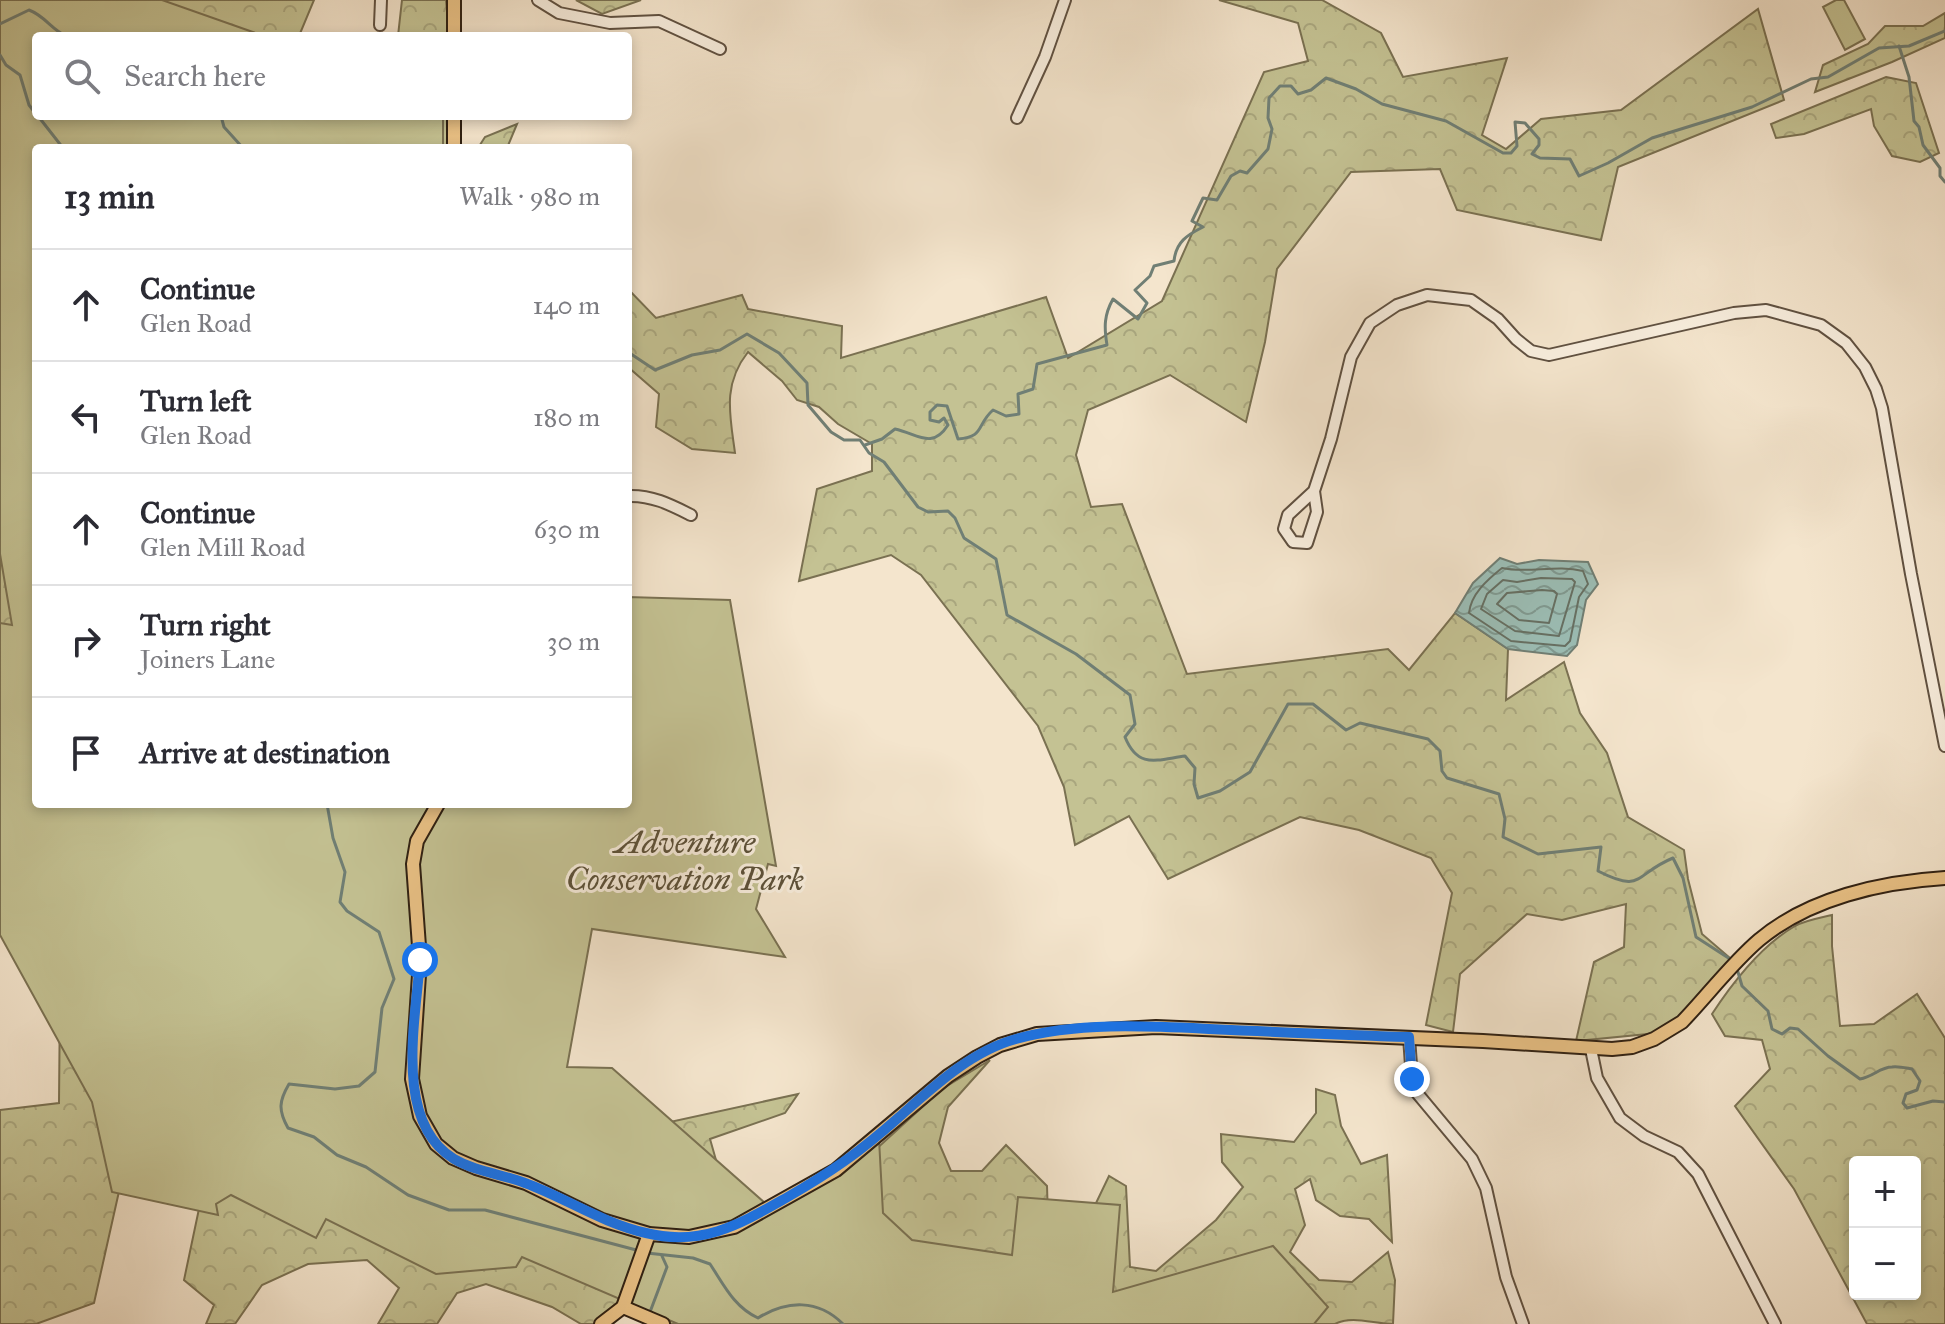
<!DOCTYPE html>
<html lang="en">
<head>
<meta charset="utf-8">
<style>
	body { margin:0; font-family:"IM FELL Great Primer",serif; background:#f7f7f7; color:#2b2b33 }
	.controls { position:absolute; right:24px; bottom:24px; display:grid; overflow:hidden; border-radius:8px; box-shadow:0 4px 12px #0003 }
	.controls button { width:72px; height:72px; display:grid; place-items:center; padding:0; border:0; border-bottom:2px solid #e1e1e2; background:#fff; color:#2b2b33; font:40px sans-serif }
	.stop { position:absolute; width:24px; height:24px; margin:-18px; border:6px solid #1a73e8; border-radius:50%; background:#fff }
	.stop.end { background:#1a73e8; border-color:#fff; box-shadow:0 2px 8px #0008 }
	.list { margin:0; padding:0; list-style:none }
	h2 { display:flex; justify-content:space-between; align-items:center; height:104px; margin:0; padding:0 32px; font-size:34px }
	h2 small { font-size:26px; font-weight:400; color:#7c7c81 }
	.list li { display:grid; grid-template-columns:52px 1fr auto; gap:24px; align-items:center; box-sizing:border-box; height:112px; padding:0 32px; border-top:2px solid #e1e1e2 }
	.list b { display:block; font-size:30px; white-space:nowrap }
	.list p { margin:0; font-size:26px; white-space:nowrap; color:#7c7c81 }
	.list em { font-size:26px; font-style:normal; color:#7c7c81 }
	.icon { flex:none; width:44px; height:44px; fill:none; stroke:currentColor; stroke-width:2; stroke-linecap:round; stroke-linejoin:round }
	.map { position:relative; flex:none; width:1945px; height:1324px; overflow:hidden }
	.search { position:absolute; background:#fff; box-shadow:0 4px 12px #0003; left:32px; top:32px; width:600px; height:88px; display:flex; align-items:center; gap:20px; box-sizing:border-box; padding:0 28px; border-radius:8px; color:#7c7c81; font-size:30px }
	.panel { position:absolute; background:#fff; box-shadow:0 4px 12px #0003; left:32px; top:144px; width:600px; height:664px; border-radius:8px }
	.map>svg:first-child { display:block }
	.forest { fill:url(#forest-crowns); stroke:#7a7152; stroke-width:2; fill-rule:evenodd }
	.green { fill:#c4c293; stroke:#7a7152; stroke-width:2 }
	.water { fill:url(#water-waves); stroke:#707f75; stroke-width:2 }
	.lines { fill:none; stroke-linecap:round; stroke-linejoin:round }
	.shore { stroke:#667064; stroke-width:2 }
	.stream { stroke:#707f75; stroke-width:3 }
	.minor-casing { stroke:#605141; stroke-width:14 }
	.major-casing { stroke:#2f2012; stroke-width:16 }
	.minor { stroke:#f8eede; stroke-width:10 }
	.major { stroke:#eac286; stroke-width:12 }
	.route { stroke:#1a73e8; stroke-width:10 }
	.labels { text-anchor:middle; stroke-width:6; stroke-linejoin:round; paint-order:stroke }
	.park-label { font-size:32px; font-style:italic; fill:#5c5139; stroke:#f8eede }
</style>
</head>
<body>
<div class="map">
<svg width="1945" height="1324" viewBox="0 0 1945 1324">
	<defs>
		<pattern id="forest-crowns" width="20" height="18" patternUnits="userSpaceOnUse" patternTransform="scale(2)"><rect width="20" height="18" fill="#c4c293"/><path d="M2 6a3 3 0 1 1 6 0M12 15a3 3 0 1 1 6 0" fill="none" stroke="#a9a67e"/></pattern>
		<pattern id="water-waves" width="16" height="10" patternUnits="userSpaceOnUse" patternTransform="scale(2)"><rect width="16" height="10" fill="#9cbfb7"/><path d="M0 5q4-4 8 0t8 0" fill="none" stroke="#809b93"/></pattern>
	</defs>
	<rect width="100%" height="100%" fill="#f4e5cd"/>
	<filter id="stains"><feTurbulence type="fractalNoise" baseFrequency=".0025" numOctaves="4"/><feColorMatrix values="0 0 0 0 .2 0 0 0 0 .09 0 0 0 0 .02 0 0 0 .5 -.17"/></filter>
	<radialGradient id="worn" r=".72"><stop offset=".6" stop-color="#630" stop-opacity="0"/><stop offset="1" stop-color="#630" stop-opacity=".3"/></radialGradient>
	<g class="forest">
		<path d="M0,0H314L299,36H36V116H454V148H36V804L661,1124L798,1094L785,1113L710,1139L735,1227L849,1174L942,1089L990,1060L948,1107L939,1143L951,1171H982L1006,1145L1047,1186L1048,1218L1086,1224L1109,1176L1126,1186L1130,1267L1156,1271L1216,1220L1243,1187L1222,1162L1221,1134L1294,1142L1316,1113V1089L1335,1095L1341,1126L1361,1164L1387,1155L1392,1242L1369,1219L1340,1216L1316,1200L1310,1179L1295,1189L1305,1225L1290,1252L1319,1280L1352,1282L1388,1252L1395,1280L1393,1324C1374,1324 1352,1315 1335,1324H663L623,1307L601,1324H581L552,1307L486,1284L457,1293L437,1324H378L399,1288L367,1260L308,1264L262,1285L235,1324H206L214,1305L184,1280L200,1204L120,1187L94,1303L36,1324H0V1110L59,1103L60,993L0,926V560L7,557Z"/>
		<polygon points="402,0 446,0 449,36 398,36"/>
		<polygon points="576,0 641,0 602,14"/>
		<path d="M1219,0H1322L1381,33L1403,77L1507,58L1482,135L1506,149L1541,119L1621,110L1758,9L1784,100L1618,167L1601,240L1457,210L1440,169L1351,172L1277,269L1265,342L1246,422L1170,375L1088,410L1076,455L1091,507L1122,504L1187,674L1388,649L1409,670L1455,613L1508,649L1506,700L1564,662L1580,713L1607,753L1628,817L1684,850L1688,879L1702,934L1737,964L1668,1032L1576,1041L1594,962L1624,947L1626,904L1562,920L1527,914L1460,974L1453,1032L1426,1025L1452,893L1431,858L1359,830L1300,817L1168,879L1129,816L1075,845L1064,787L1038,726L921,575L891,555L799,581L817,489L872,471V444L838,424L819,407L797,400L782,381L748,352C722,385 730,415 735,453L692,449L656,427L659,394L628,367V289L656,318L742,295L748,309L842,326L841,358L1046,297L1068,358L1162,301L1264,72L1308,61L1298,23Z"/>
		<polygon points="1945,13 1945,38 1892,62 1815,92 1823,65 1868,44 1885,26 1923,26"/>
		<polygon points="1886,77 1916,83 1939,153 1920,162 1892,156 1874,126 1871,109 1804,134 1776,138 1771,124"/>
		<polygon points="517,124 507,148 478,148 485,137"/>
		<path d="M1832,915V946L1840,1026L1874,1024L1917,994L1945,1038V1324H1867L1794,1189L1735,1106L1770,1069L1762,1040L1725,1036L1712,1014C1733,982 1762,945 1795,926C1806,920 1820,918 1832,915ZM1855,1162H1915V1294H1855Z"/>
	</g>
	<g class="green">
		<polygon points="0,0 162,0 264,36 36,36 36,116 443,116 443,148 36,148 36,804 628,804 628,597 730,600 776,866 768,864 756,909 785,957 592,929 567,1067 612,1068 774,1211 879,1139 883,1213 912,1240 1012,1255 1018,1197 1120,1205 1113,1292 1273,1246 1328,1307 1314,1324 678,1324 522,1257 516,1267 436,1274 326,1219 316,1238 231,1195 216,1204 218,1215 112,1192 92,1102 0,935 0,623 12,625 0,554"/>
		<polygon points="1836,0 1844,0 1865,39 1845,50 1823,7"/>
	</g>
	<polygon class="water" points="1500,558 1517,564 1539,560 1588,562 1598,584 1586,600 1577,645 1567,656 1508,649 1455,613 1473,583"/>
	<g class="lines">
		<g class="shore">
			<path d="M1502,568C1528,574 1556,564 1583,571L1588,584L1579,597L1570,641L1565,646L1511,641L1469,613C1471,594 1487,580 1502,568Z"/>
			<polygon points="1541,578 1572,579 1575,582 1559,636 1515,631 1481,609 1487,594 1503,580 1517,582"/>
			<polygon points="1542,590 1554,591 1557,594 1549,623 1519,620 1497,604 1507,593"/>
		</g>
		<g class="stream">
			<path d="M0,24L29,10C45,16 51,29 66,36"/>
			<polyline points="1899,46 1909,77 1914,121 1919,127 1923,145 1940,168 1940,176 1945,182"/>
			<polyline points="0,55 6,65 20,75 29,105 36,114"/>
			<polyline points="38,116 63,148"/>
			<polyline points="221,116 224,127 243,148"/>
			<path d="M628,352L655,370L692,355L720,350L747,334L779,353L807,383L808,405L831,432L844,440H860L869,453L884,462L918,507L928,512L948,511L955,518L964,538L996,559L1007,615L1076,654L1130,695L1135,724L1125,737C1138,769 1156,760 1185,756L1195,768L1194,784L1198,798L1220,791L1250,772L1288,704H1313L1346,730L1360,723L1428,739L1440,751L1442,771L1447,778L1499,794L1505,819L1503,837L1538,854L1601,847L1598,871C1643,894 1634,874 1673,858L1683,878L1696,937L1730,959"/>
			<path d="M865,445L882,439L895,429C918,434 932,450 948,425L944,418L939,422L930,420V412L937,405L947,406L958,439C985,437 976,425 993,410L1006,416L1019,414L1018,394L1033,389L1037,364L1107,345C1104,327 1104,315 1113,299L1138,319L1147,303L1135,290L1150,276L1154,266L1174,261C1176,242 1187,235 1203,227L1192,221L1203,198L1217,200L1231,176L1240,171L1247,173L1268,149L1272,129L1268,118L1269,98L1280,86H1291L1298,94L1311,90L1326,78L1356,89L1382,104L1446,121L1503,153H1511L1517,146L1515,122L1525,123L1539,139V145L1532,154L1540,158L1570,159L1579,176L1608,163L1652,138L1752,107L1811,79L1828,77L1879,48L1909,46L1945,31"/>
			<path d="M327,804L333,838L345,872L340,902L347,911L379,932L394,979L382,1008L375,1072L359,1086L335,1089L289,1084C279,1101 278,1110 288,1128L314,1137L337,1155L366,1167L408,1195L449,1210H485L640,1251"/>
			<path d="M1738,972L1742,986L1768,1011L1772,1029L1782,1034L1790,1028L1798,1029L1828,1056L1860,1079C1873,1077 1880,1067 1892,1067C1898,1066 1906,1068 1912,1069L1920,1081L1917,1090L1906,1094L1903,1103L1907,1108L1933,1101L1945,1102"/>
			<path d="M647,1253L693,1258L710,1264C724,1285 734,1307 758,1318C787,1300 818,1299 843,1324"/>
			<polyline points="650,1312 667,1267 662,1256"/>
		</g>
		<g class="minor-casing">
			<g id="minor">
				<polyline points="538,0 559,13 610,23 659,21 720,49"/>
				<polyline points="380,25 381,0"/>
				<polyline points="1017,118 1045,57 1065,0"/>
				<polyline points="1314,491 1288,515 1284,529 1293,542 1307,543 1317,512 1314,491 1331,439 1351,357 1370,323 1397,305 1427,295 1471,300 1498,319 1516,339 1531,351 1549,355 1734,313 1766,310 1821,325 1846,343 1865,367 1876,389 1882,408 1911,574 1945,746"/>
				<path d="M628,496C652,495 671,505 691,515"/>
				<polyline points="1409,1037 1412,1079 1417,1093 1472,1159 1486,1188 1506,1277 1523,1324"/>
				<polyline points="1591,1049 1597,1078 1620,1118 1644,1136 1678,1152 1698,1174 1775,1324"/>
			</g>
		</g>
		<g class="major-casing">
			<g id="major">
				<polyline points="454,36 454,0"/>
				<polyline points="454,148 454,116"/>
				<path d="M438,804L417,841L413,864L420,960L412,1079L420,1116L436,1144L453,1158L476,1168L526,1183L602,1220L649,1234L689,1237L734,1227L836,1170L948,1076L977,1057L1000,1045L1037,1034L1156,1027L1483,1041L1612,1049L1632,1047L1654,1039L1682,1022C1707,996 1732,963 1759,940C1809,898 1881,882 1945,878"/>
				<polyline points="623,1307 649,1234"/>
				<polyline points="623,1307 663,1324"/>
				<polyline points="601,1324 623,1307"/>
			</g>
		</g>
		<use href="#minor" class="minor"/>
		<use href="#major" class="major"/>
	</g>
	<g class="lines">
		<path class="route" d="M420,960C416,1019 393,1122 454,1159C476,1172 502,1174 525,1183C566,1198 602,1223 646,1233C702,1247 740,1224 786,1198C831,1172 860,1152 898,1118C932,1088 971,1051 1016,1039C1076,1022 1148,1026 1209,1029C1276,1032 1343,1035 1409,1037L1412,1079"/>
	</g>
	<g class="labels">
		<g class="park-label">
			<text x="685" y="853">Adventure<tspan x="685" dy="37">Conservation Park</tspan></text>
		</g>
	</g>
	<rect width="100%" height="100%" filter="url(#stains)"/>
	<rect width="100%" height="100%" fill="url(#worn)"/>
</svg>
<div class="controls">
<button>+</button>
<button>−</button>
</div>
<div class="stop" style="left:420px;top:960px"></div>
<div class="stop end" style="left:1412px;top:1079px"></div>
<div class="search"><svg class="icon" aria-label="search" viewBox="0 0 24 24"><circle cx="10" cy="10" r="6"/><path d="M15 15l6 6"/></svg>Search here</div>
<section class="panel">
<h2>13 min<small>Walk · 980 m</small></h2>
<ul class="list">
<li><svg class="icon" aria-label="ahead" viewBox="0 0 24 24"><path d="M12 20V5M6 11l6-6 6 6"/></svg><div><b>Continue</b><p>Glen Road</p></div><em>140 m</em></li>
<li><svg class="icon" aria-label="left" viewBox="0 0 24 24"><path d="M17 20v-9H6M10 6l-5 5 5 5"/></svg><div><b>Turn left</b><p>Glen Road</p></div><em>180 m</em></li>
<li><svg class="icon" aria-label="ahead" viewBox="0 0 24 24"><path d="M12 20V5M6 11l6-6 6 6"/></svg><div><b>Continue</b><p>Glen Mill Road</p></div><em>630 m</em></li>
<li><svg class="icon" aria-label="right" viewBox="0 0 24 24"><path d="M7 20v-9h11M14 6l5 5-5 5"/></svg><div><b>Turn right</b><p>Joiners Lane</p></div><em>30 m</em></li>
<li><svg class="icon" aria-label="arrive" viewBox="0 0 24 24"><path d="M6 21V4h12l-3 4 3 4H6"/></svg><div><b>Arrive at destination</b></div></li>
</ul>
</section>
</div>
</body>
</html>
